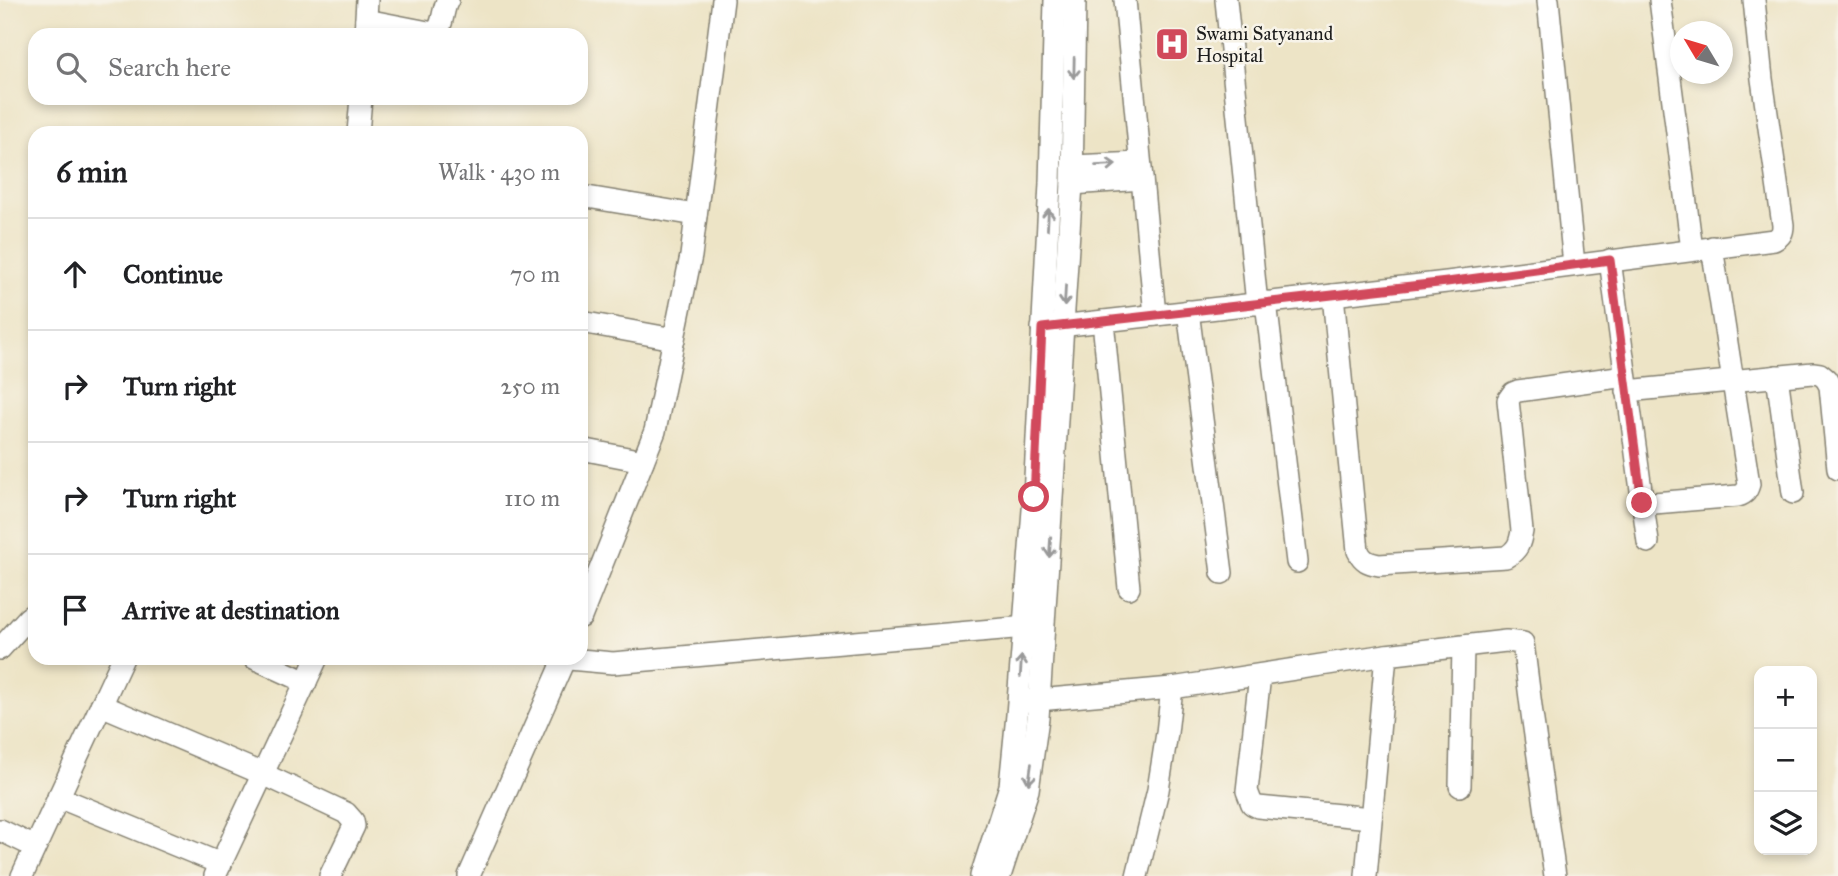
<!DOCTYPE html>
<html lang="en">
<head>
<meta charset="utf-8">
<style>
	body { margin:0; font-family:"IM FELL Great Primer",serif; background:#f2f2f2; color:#202124 }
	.controls { position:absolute; right:21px; bottom:21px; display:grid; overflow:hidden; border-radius:14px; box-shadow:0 4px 10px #0003 }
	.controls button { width:63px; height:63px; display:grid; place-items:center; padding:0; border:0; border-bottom:2px solid #e0e0e0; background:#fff; color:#202124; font:35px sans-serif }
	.compass { position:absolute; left:1670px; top:21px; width:63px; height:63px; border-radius:50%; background:#fff; box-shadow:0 4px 10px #0003; rotate:308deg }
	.stop { position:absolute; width:21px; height:21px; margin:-16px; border:5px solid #d1495b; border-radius:50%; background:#fff }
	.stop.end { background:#d1495b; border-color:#fff; box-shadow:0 2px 7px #0008 }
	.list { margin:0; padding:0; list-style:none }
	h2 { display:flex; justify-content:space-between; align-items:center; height:91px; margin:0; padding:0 28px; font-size:30px }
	h2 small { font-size:23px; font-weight:400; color:#757577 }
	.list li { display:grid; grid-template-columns:46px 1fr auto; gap:21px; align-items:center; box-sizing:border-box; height:112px; padding:0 28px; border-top:2px solid #e0e0e0 }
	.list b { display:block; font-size:26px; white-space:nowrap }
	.list em { font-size:23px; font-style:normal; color:#757577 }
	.icon { flex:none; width:38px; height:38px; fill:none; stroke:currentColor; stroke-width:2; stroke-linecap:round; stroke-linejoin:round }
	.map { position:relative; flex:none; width:1838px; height:876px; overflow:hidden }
	.search { position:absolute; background:#fff; box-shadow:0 4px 10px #0003; left:28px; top:28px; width:560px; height:77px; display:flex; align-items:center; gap:18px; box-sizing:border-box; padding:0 24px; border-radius:21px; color:#757577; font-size:26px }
	.panel { position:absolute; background:#fff; box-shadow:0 4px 10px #0003; left:28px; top:126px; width:560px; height:539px; border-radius:21px }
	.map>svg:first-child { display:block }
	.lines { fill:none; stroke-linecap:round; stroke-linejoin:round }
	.minor-casing { stroke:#848071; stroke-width:24 }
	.minor { stroke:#fff; stroke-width:21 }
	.oneway { stroke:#999 }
	.route { stroke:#d1495b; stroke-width:9 }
	.labels { text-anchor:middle; stroke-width:5; stroke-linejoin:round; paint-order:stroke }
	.poi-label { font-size:19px; fill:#1c1c1c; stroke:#f7f3e8; text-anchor:start }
</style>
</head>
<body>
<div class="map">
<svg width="1838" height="876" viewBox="0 0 1838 876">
	<rect width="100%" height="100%" fill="#f7f3e8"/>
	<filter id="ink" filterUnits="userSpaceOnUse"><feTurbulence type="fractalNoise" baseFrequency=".0143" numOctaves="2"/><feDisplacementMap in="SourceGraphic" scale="14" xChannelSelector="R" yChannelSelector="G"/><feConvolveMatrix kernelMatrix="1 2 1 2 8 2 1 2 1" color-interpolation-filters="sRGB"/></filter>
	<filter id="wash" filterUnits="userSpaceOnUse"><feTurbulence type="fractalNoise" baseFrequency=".00686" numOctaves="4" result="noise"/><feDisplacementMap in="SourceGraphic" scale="28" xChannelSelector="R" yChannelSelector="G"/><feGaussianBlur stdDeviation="1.57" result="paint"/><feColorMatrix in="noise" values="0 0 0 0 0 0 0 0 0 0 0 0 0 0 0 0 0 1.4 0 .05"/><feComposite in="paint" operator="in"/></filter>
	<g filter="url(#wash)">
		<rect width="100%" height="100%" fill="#ede4c6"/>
	</g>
	<g filter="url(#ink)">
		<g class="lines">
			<g class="minor-casing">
				<g id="minor">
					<polyline points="1125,0 1155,315"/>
					<polyline points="1226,0 1257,304"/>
					<polyline points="1548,0 1574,265"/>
					<polyline points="1660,0 1692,250"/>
					<path d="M366,20L433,33C445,27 441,11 448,0"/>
					<polyline points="365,35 367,0"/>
					<polyline points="358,133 361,98"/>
					<polyline points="1072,166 1140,163"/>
					<polyline points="1072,184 1142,179"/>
					<polyline points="581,196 696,215"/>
					<polyline points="1610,260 1648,542"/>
					<path d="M1333,295L1358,551C1363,561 1368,563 1379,565L1506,557C1518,550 1520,543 1522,531L1508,400L1513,393L1518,391L1625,376"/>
					<polyline points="1266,302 1297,562"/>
					<polyline points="1188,311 1222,573"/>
					<polyline points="1103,321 1129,588"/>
					<polyline points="581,322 674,339"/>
					<path d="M1042,328L1447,282L1774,240C1781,236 1783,233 1783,225L1762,79L1754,0"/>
					<polyline points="1777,376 1793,493"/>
					<polyline points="1627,391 1813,373 1820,374 1826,379 1830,386 1838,469"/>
					<polyline points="581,449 643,461"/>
					<path d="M1642,504L1738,496C1745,494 1747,491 1749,484L1712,247"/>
					<polyline points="581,617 655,431 691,256 723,0"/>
					<polyline points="0,649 28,618 35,613"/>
					<polyline points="254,658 306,682"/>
					<polyline points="558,658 613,663 1037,626"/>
					<polyline points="1260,675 1247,791 1252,804 1258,807 1371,818"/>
					<polyline points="1027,701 1172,688 1386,655 1506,641 1523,643 1532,714 1555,876"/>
					<polyline points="101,705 263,774 346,813 353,821 354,826 330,876"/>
					<polyline points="1460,786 1463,646"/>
					<polyline points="58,797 221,864"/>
					<polyline points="0,830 35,847"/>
					<polyline points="22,876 123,658"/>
					<polyline points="215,876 317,658"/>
					<polyline points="469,876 565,658"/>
					<polyline points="981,876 1010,786 1017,715 1034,497 1050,183 1055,0"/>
					<polyline points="1000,876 1028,790 1038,718 1072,184 1075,0"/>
					<polyline points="1137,876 1158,790 1167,733 1172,688"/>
					<polyline points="1366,876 1386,655"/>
				</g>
			</g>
			<use href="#minor" class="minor"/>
		</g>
		<defs><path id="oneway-shaft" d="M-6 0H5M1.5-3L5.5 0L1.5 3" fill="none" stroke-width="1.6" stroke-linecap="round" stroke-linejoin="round" transform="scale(1.75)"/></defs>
		<g class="oneway">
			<use href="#oneway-shaft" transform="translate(1074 68) rotate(91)"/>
			<use href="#oneway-shaft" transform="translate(1106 165) rotate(-3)"/>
			<use href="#oneway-shaft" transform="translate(1048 219) rotate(-87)"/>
			<use href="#oneway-shaft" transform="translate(1065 296) rotate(93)"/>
			<use href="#oneway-shaft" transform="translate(1050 547) rotate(94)"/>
			<use href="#oneway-shaft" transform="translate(1021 666) rotate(-86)"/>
			<use href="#oneway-shaft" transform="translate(1030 774) rotate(98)"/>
		</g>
	</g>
	<g class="lines" filter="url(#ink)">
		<polyline class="route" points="1034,497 1042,328 1447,282 1610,260 1642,503"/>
	</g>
	<defs>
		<g id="hospital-square" transform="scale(1.75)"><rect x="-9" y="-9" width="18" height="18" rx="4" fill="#d1495b" stroke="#f7f3e8"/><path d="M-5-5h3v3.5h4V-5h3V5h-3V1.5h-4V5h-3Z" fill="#fff"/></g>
	</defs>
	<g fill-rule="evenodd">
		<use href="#hospital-square" x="1172" y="44"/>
	</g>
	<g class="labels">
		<g class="poi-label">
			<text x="1196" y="40">Swami Satyanand<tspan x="1196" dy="22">Hospital</tspan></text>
		</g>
	</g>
</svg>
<div class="controls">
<button>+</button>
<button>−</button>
<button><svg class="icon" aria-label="layers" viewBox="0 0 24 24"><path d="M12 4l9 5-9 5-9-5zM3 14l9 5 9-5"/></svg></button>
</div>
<svg class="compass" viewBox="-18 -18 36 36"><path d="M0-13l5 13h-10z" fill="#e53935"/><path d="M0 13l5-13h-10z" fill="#757577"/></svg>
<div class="stop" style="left:1034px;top:497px"></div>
<div class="stop end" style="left:1642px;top:503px"></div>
<div class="search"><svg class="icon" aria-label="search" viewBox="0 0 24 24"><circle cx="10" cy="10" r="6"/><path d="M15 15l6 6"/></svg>Search here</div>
<section class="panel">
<h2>6 min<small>Walk · 430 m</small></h2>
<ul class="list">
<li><svg class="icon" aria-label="ahead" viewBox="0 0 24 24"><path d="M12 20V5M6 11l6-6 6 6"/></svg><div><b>Continue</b></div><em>70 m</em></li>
<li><svg class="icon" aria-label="right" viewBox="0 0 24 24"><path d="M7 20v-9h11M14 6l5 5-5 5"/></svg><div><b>Turn right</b></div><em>250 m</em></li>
<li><svg class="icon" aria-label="right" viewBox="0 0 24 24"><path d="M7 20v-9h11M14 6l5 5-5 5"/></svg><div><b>Turn right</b></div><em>110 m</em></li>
<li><svg class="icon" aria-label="arrive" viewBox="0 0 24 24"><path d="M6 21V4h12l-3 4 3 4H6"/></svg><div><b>Arrive at destination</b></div></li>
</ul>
</section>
</div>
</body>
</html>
